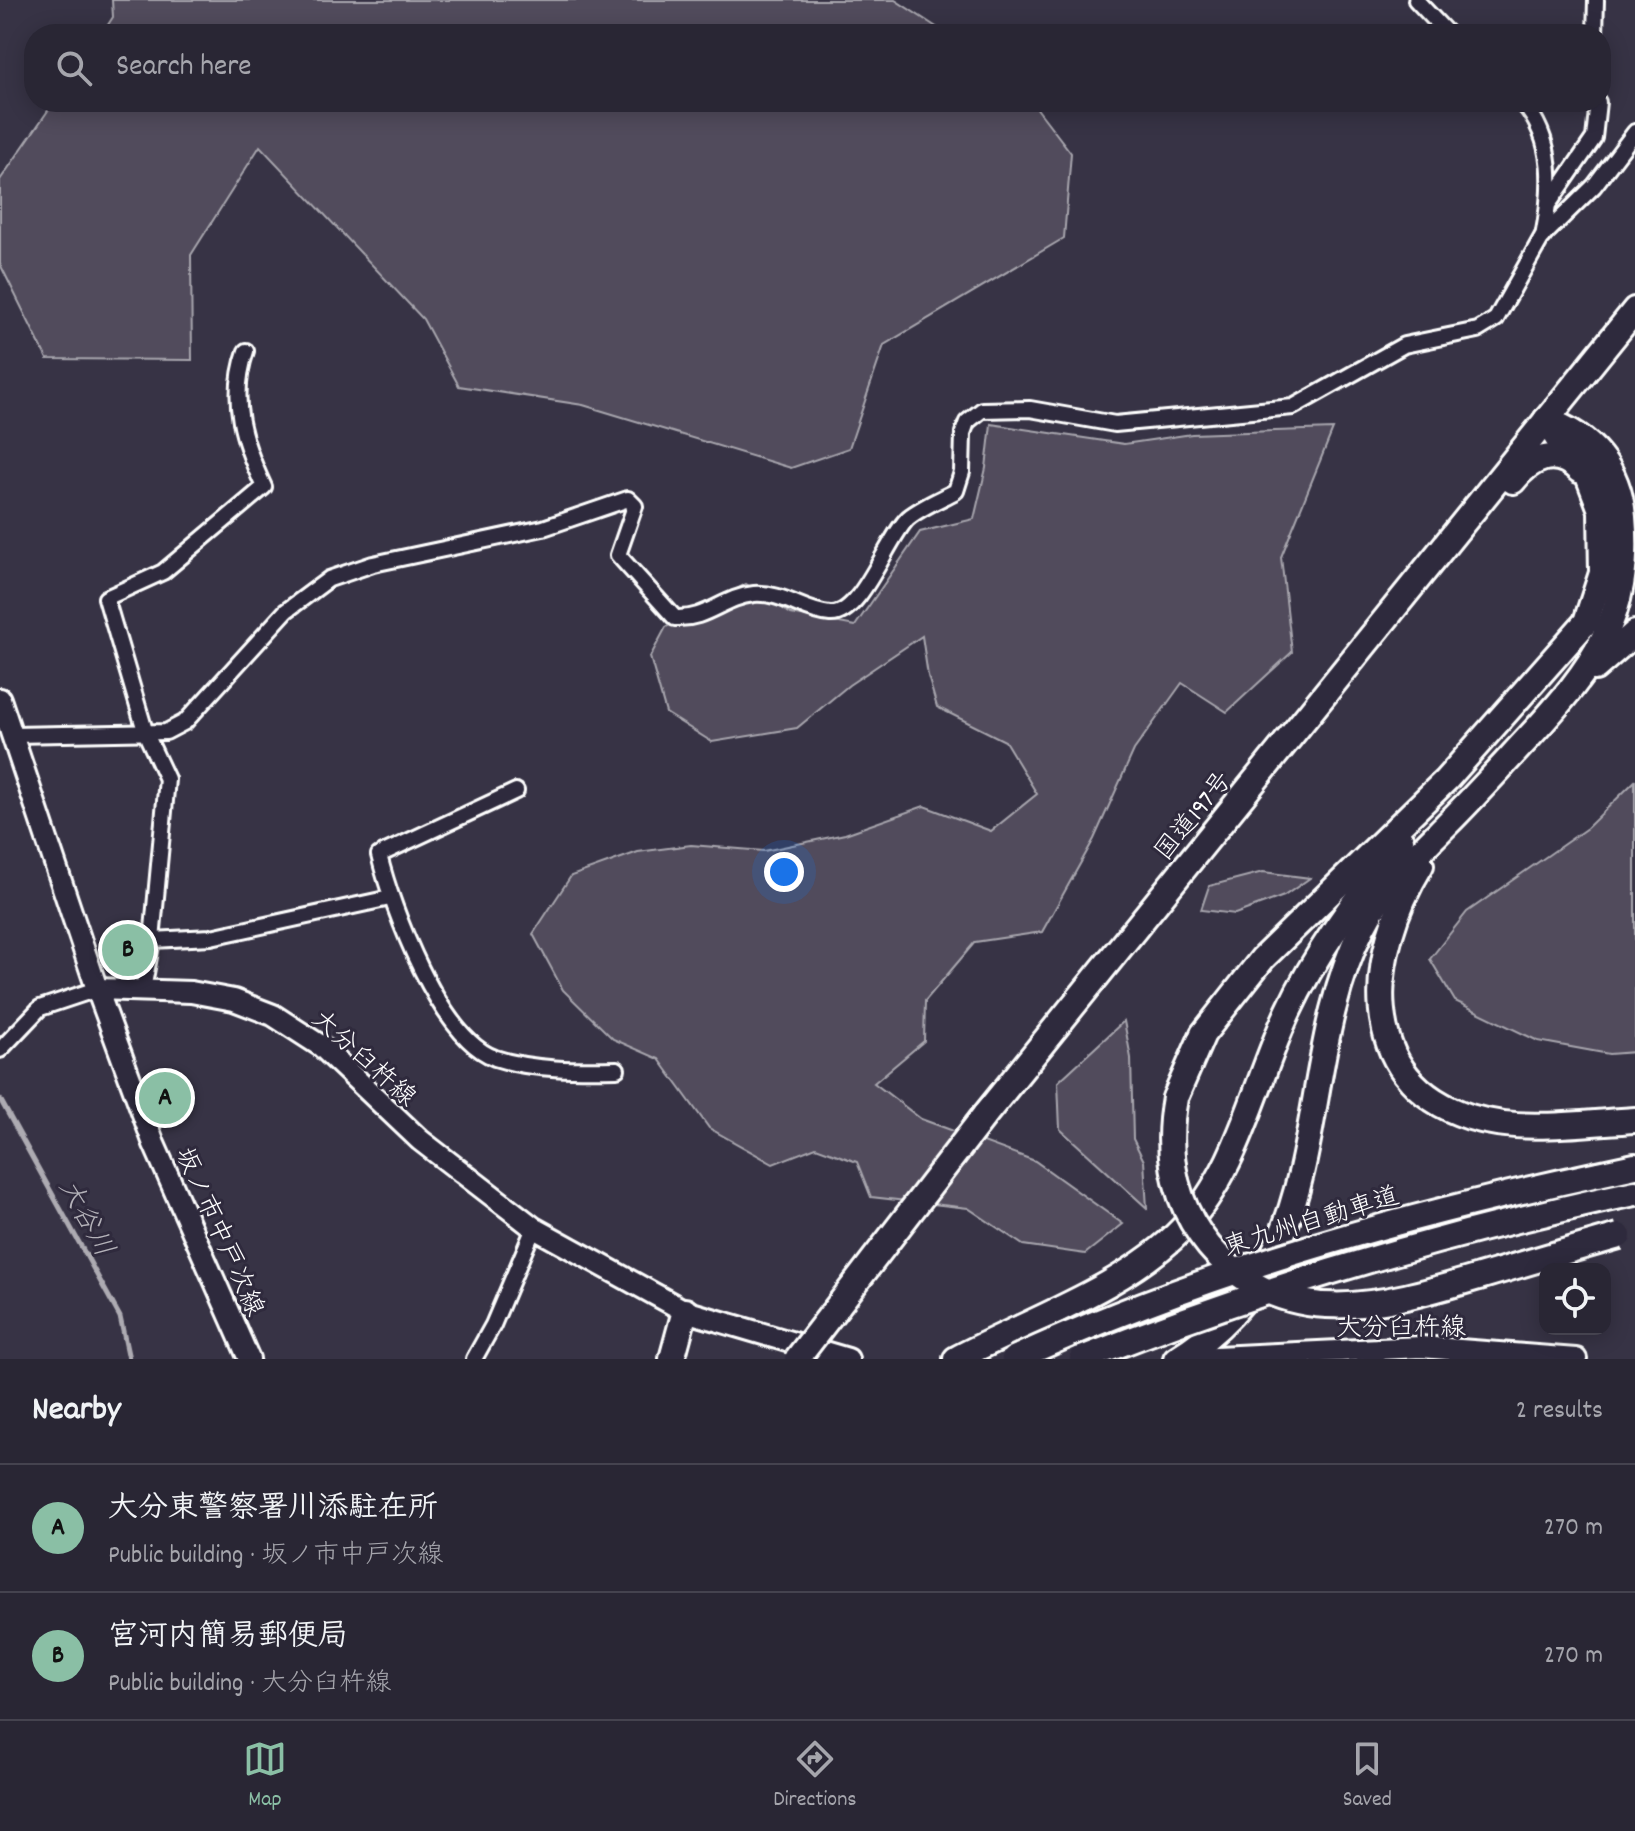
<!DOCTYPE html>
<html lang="en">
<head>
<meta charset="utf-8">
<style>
	body { margin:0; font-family:Dekko,"Klee One",sans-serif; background:#312e3c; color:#f1f3f6 }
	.controls { position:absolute; right:24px; bottom:24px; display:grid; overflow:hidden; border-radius:16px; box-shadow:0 4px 20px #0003 }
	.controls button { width:72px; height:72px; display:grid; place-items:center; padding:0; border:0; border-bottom:2px solid #45434f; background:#292634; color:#f1f3f6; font:40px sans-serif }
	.you { position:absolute; left:784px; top:872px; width:28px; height:28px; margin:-20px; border:6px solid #fff; border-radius:50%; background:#1a73e8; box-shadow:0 0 0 12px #1a73e833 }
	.badge { display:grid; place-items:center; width:52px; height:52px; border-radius:50%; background:#8abfa5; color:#111; font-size:26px; font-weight:700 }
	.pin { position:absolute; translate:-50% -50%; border:4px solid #fff; box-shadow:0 2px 8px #0006 }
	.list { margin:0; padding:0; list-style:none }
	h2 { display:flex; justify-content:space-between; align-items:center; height:104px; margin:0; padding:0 32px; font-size:34px }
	h2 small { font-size:26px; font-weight:400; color:#a5a5ac }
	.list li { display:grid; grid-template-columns:52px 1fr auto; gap:24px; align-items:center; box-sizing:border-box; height:128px; padding:0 32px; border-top:2px solid #45434f }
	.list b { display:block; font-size:30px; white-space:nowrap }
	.list p { margin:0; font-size:26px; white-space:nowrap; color:#a5a5ac }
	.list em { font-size:26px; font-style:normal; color:#a5a5ac }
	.icon { flex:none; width:44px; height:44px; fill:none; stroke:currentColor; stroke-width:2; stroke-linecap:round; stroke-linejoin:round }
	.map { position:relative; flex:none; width:1635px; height:1359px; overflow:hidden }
	.search { position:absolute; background:#292634; box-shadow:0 4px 20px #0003; left:24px; right:24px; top:24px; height:88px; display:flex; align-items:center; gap:20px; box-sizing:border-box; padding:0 28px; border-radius:32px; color:#a5a5ac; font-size:30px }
	.sheet { height:360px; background:#292634 }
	nav { display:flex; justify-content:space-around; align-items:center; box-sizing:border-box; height:112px; border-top:2px solid #45434f; background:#292634; font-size:22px; color:#a5a5ac }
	nav a { display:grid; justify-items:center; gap:4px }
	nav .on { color:#8abfa5 }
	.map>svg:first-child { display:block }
	.green { fill:#514c5c; stroke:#a8a6ae; stroke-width:2 }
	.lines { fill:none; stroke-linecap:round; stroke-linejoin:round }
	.stream { stroke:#adabb2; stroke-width:5 }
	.street-casing { stroke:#fff; stroke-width:20 }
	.primary-casing { stroke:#fff; stroke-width:26 }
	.highway-casing { stroke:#fff; stroke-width:30 }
	.street { stroke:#2f2a3d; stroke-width:14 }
	.primary { stroke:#2f2a3d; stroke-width:20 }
	.highway { stroke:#2f2a3d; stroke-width:24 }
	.highway-bridge-casing { stroke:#fff; stroke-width:30; stroke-linecap:butt }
	.highway-bridge { stroke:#2f2a3d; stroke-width:24 }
	.labels { text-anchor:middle; stroke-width:6; stroke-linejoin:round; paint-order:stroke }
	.street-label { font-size:26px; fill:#fff; stroke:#2f2a3d }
	.water-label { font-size:28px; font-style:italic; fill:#b4b2b9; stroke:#2f2a3d }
</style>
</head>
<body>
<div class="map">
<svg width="1635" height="1359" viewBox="0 0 1635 1359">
	<rect width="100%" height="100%" fill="#373345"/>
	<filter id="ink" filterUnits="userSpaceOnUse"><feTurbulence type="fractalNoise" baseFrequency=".0125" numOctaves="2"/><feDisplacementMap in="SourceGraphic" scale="16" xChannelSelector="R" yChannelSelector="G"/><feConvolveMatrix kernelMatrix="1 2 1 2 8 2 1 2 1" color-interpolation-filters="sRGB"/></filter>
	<g filter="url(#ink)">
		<g class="green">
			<polygon points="112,0 895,0 947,34 102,34 113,17"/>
			<polygon points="54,102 1032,102 1071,153 1064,238 884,345 849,448 791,468 583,405 459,386 423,319 260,146 191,255 192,360 47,359 0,264 0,180"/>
			<polygon points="991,424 1124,444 1192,434 1333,429 1281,557 1292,652 1227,712 1182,683 1134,750 1094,839 1042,932 975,942 925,1001 924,1041 874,1083 921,1119 1035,1161 1123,1224 1085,1254 1023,1245 968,1208 871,1197 857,1162 816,1147 773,1164 709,1128 659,1059 613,1039 563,990 533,934 571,876 638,852 691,845 764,851 845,834 924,806 991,831 1037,794 1005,741 937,707 928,676 922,636 849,685 797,728 712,742 666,713 650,657 666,627 746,584 791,614 855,626 920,532 974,519 986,468"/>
			<polygon points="1635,781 1635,1052 1609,1054 1538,1041 1455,1001 1430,959 1467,912 1587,828"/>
			<polygon points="1263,872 1310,878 1284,896 1235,914 1201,910 1209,886"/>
			<polygon points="1124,1021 1131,1058 1133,1139 1144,1161 1147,1208 1060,1129 1058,1082"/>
		</g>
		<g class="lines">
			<polyline class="stream" points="0,1099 120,1317 129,1359"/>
			<g class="street-casing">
				<g id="street">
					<polyline points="1416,0 1448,34"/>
					<polyline points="1595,34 1596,0"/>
					<path d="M1522,102C1556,140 1552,190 1543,237"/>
					<polyline points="1550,202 1594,138 1598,102"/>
					<path d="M13,735L166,732L185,722L286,611L329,579L373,564L543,528L628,499L635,506L618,555L675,618C707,620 723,597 754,594C783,592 804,612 830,614C861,617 887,538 908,518C921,507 941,499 956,491L962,472L963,433L967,422L982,410L1030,409L1115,424L1293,407L1404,345L1478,330L1496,319L1542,237L1594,186L1635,132"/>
					<path d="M516,791L379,855C392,909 440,1038 495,1058C531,1070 579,1070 617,1069"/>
					<polyline points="152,940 211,937 390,898"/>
					<path d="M143,990L152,940L167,779L146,734L106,598L163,572L264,487C243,442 229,400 246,351"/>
					<polyline points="0,1050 40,1008 97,989"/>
					<polyline points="474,1359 493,1325 534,1228"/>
				</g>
			</g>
			<g class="primary-casing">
				<g id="primary">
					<polyline points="0,699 97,989 154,1144 249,1359"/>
					<polyline points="97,989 191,992 234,1000 273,1015 321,1046 420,1140 534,1228 685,1311 848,1359"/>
					<polyline points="1177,1359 1421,1347 1576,1359"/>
				</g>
			</g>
			<g class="highway-casing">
				<g id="highway">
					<path d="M1513,481C1531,458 1555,447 1579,470"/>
					<polyline points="1595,668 1635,633"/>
					<path d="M1421,865C1369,950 1352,1079 1470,1117C1521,1133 1582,1123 1635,1120"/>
					<polyline points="1175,1098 1203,1034 1263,958 1446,780 1586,622 1602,573 1601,510 1587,473 1560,443 1546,420"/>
					<polyline points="984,1116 1635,310"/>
					<polyline points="1598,1174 1635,1166"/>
					<polyline points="1602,1200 1635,1193"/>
					<polyline points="672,1359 685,1311"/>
					<path d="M956,1359C1026,1322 1128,1286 1182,1229C1239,1170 1254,1085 1288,1012C1317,949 1360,894 1401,840"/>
					<path d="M1176,1359C1342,1258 1289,1075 1362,928C1382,887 1415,856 1446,825C1475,796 1502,766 1529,737C1593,667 1632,618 1623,517C1619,468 1591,436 1546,420"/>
				</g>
			</g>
			<use href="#street" class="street"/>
			<use href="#primary" class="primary"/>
			<use href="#highway" class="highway"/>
			<g class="highway-bridge-casing">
				<g id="highway-bridge">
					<path d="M1175,1098C1165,1152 1173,1202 1209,1246C1285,1335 1384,1305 1479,1277C1526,1263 1573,1249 1619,1236"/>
					<polyline points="797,1359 984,1116"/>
					<path d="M1014,1359C1200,1273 1398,1217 1598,1174"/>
					<path d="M1082,1359C1252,1291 1424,1240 1602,1200"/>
				</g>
			</g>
			<use href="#highway-bridge" class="highway-bridge"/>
		</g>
	</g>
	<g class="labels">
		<g class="street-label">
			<text transform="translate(1192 815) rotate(-51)" y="9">国道197号</text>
			<text transform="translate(365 1057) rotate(42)" y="9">大分臼杵線</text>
			<text transform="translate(1311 1220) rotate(-17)" y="9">東九州自動車道</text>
			<text transform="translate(221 1231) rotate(66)" y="9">坂ノ市中戸次線</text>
			<text x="1401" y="1335">大分臼杵線</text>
		</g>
		<g class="water-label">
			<text transform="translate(88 1217) rotate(61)" y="10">大谷川</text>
		</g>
	</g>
</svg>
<div class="controls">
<button><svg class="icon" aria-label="locate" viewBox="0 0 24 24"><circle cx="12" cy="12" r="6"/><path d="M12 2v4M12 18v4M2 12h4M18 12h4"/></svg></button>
</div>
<div class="you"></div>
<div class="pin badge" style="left:165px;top:1098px">A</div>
<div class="pin badge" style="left:128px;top:950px">B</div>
<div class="search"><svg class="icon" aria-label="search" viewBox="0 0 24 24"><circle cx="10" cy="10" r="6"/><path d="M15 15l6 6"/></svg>Search here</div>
</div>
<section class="sheet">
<h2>Nearby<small>2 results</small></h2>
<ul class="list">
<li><span class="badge">A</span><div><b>大分東警察署川添駐在所</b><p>Public building · 坂ノ市中戸次線</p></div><em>270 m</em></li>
<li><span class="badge">B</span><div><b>宮河内簡易郵便局</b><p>Public building · 大分臼杵線</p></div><em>270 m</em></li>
</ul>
</section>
<nav>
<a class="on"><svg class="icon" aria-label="map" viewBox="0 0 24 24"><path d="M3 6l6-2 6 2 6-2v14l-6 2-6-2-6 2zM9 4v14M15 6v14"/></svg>Map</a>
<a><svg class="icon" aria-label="directions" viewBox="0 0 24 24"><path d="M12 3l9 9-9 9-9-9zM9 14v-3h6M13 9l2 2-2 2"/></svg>Directions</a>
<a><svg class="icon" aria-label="saved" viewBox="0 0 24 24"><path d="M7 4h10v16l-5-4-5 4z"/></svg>Saved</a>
</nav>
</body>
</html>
